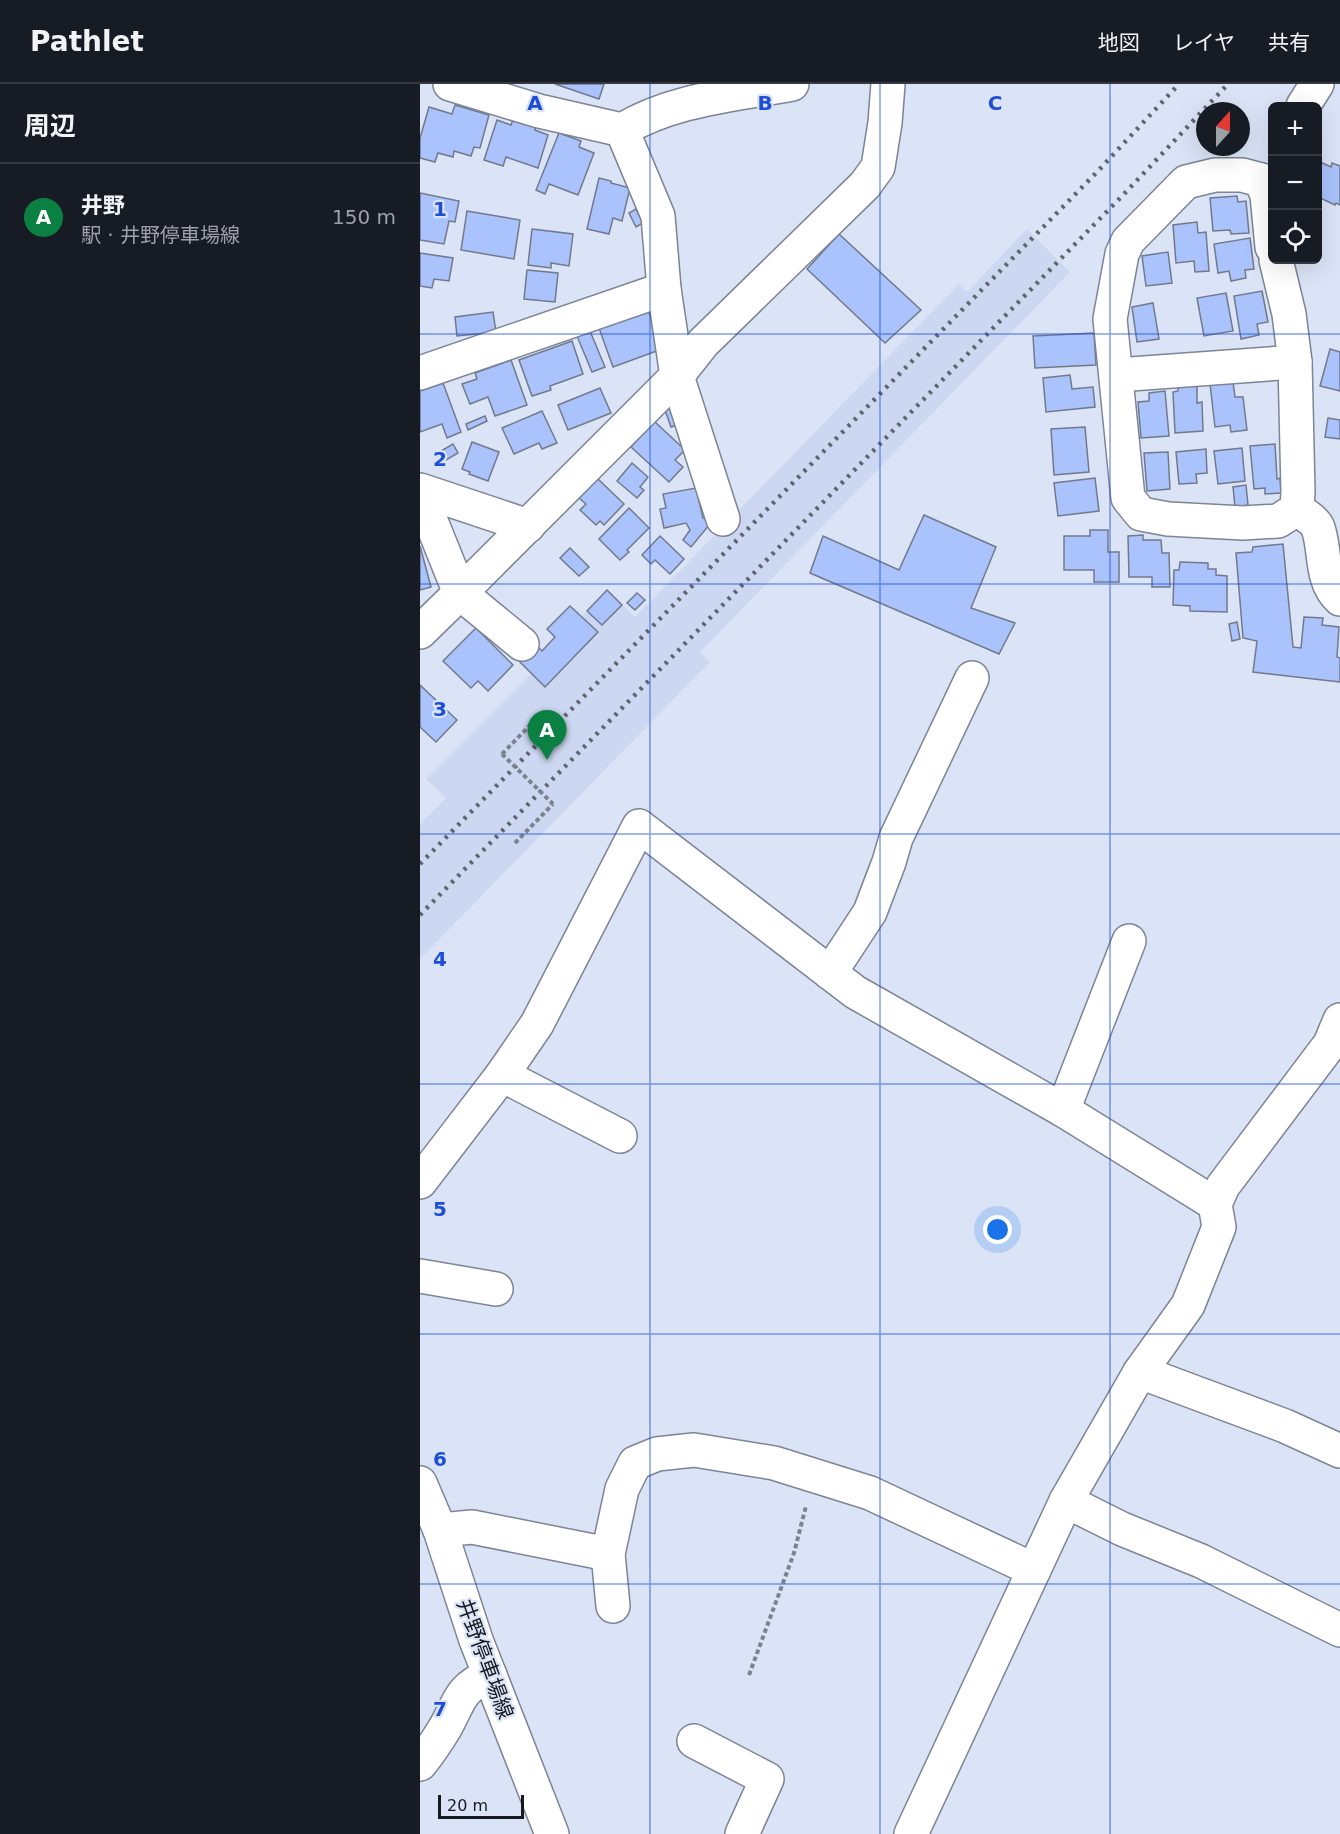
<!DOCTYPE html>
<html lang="ja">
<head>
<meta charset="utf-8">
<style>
	body { margin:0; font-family:"DejaVu Sans","Noto Sans JP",sans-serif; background:#242831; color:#f1f3f6 }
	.controls { position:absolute; right:18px; top:18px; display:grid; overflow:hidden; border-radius:9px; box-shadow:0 6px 24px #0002 }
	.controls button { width:54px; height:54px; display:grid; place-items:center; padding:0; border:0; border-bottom:2px solid #363941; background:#171b24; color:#f1f3f6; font:30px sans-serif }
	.compass { position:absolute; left:776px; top:18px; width:54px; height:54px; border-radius:50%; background:#171b24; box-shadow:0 6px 24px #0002; rotate:21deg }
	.scale { position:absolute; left:18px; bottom:15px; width:86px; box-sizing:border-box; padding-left:6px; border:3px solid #16191f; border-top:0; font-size:16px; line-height:21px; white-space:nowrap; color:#16191f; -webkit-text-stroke:4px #dbe4f7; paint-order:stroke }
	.you { position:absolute; left:578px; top:1146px; width:21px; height:21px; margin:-15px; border:4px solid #fff; border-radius:50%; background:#1a73e8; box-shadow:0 0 0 9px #1a73e833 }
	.badge { display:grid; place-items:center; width:39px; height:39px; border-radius:50%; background:#0b8043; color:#fff; font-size:20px; font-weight:700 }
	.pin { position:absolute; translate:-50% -50px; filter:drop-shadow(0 2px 3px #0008) }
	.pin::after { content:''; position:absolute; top:32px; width:21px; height:18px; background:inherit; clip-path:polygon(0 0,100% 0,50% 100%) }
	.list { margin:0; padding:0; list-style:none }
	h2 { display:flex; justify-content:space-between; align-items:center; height:78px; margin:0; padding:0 24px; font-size:26px }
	h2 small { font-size:20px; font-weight:400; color:#9ea1a6 }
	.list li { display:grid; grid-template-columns:39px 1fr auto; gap:18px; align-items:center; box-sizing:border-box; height:108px; padding:0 24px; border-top:2px solid #363941 }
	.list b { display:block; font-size:22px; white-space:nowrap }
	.list p { margin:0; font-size:20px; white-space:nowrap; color:#9ea1a6 }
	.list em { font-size:20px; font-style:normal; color:#9ea1a6 }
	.icon { flex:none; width:33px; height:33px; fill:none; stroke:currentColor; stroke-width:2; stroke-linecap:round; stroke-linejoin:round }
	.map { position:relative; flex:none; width:920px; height:1750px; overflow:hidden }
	header { display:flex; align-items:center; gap:36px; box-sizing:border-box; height:84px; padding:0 30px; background:#171b24; border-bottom:2px solid #363941 }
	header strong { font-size:28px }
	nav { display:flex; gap:33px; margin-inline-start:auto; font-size:21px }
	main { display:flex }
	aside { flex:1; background:#171b24 }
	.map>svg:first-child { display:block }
	.built { fill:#ccd8f1 }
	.building { fill:#aac3fd; stroke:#71798a; stroke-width:1.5 }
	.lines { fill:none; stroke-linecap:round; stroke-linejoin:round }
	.minor-casing { stroke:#7c8495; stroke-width:36 }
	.major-casing { stroke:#7c8495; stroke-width:36 }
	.path { stroke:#7c828f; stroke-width:4; stroke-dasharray:4.5 3; stroke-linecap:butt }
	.minor { stroke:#fff; stroke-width:33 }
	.major { stroke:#fff; stroke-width:33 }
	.rail { stroke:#5f646f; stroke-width:4.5; stroke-dasharray:3 6; stroke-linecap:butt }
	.path-bridge { stroke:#7c828f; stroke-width:4; stroke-dasharray:4.5 3; stroke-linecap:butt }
	.grid { fill:none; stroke:#1d4ed8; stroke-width:1.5; stroke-opacity:0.55 }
	.labels { text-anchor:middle; stroke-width:4.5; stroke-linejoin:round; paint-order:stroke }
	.street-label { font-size:21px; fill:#16191f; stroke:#dbe4f7 }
	.grid-label { font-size:20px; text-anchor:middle; font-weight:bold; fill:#1d4ed8; stroke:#dbe4f7; stroke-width:4.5; stroke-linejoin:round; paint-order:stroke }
</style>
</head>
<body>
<header>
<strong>Pathlet</strong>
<nav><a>地図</a><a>レイヤ</a><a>共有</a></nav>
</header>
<main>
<aside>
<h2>周辺<small></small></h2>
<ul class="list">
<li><span class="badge">A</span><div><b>井野</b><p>駅 · 井野停車場線</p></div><em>150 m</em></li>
</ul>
</aside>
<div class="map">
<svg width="920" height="1750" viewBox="0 0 920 1750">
	<rect width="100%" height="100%" fill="#dbe4f7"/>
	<polygon class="built" points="607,145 650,188 280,568 290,578 0,875 0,740 26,714 6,695 111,590 99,577 115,560 122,566 135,553 127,545 150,522 162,532 187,506 215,533 539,200 547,208"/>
	<g class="building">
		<polygon points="135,0 184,0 179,15"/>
		<polygon points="35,21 69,31 60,64 54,63 51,72 34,67 33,73 18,69 15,78 0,74 0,54 9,23 32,30"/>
		<polygon points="94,33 117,40 115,46 128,51 118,84 86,73 83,82 64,76 77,36 91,41"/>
		<polygon points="139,49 161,57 159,63 174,69 158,111 129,100 125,110 116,106"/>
		<polygon points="898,77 911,83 912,79 920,82 920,121 916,119 915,121 898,113"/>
		<polygon points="179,94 191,97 191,99 210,104 202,137 193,134 189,150 167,145"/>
		<polygon points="0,109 39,117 35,138 29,137 24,160 0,156"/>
		<polygon points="817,112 818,118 826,117 829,149 811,150 810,146 793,147 790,114"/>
		<polygon points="216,125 223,139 216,143 209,129"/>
		<polygon points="47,127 100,136 94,175 41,166"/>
		<polygon points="777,138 778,149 786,148 789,187 775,188 774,177 756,179 753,141"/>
		<polygon points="112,145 153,150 149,182 131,179 131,184 108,181"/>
		<polygon points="419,150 501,226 465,259 387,185"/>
		<polygon points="830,154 834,185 825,186 826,194 811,197 809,187 798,189 794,160"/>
		<polygon points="748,168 752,199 726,202 722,172"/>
		<polygon points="0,169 33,174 29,197 14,195 12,204 0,202"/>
		<polygon points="107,186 138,189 135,218 104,215"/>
		<polygon points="842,207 848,238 837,240 839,251 821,255 814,212"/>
		<polygon points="806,209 813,247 784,252 777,214"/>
		<polygon points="733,219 739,255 717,258 712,223"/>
		<polygon points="228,226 242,265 193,283 179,244"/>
		<polygon points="73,228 76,248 37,252 35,233"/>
		<polygon points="170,247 185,283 172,288 157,252"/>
		<polygon points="674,249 676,281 615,284 613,252"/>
		<polygon points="152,257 163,290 130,302 131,306 112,312 99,276"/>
		<polygon points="910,265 920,268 920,307 900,302"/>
		<polygon points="91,276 107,321 75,332 68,313 50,320 42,300 57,295 55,289"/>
		<polygon points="650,291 652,305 673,303 675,323 626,328 623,294"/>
		<polygon points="813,298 815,313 823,313 827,346 811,348 810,341 795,343 790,300"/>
		<polygon points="23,299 41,348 27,354 22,340 0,348 0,307"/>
		<polygon points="777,301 777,319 782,318 783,347 755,349 753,308 758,307 758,302"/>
		<polygon points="180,304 191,329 148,346 138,321"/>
		<polygon points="745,307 749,352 721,354 718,318 729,317 729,309"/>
		<polygon points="254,323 261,340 251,343 245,326"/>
		<polygon points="122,327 137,359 122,365 119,359 94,370 82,344"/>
		<polygon points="65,332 67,337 48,346 46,340"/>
		<polygon points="908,334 920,336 920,355 905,353"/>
		<polygon points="234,337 265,366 255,376 263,383 249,398 211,363"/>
		<polygon points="665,343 669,388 634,391 631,345"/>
		<polygon points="52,358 79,368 68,397 49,390 50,388 42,385"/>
		<polygon points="33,360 38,369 26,376 21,367"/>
		<polygon points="855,360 857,395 860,394 861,409 845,410 845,404 834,405 830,362"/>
		<polygon points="822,364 825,397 798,400 794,367"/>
		<polygon points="786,365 787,389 776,390 777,399 759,400 756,368"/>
		<polygon points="748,368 750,405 727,407 724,369"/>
		<polygon points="212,379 228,393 220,403 224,406 217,414 197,397"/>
		<polygon points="177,394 204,420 184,441 180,437 176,441 160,426 166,420 159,414"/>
		<polygon points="675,394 679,427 638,432 634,399"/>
		<polygon points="826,401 828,421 815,423 813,403"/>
		<polygon points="276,404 283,434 286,432 290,440 271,463 263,456 270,446 266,439 244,444 240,425 246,424 243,410"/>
		<polygon points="209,424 229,444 207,466 209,468 200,476 179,455"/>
		<polygon points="504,431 576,463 551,524 595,539 579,570 390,489 403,452 479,486"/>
		<polygon points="670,446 688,446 688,468 699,468 699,498 674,498 674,486 644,486 644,452 670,452"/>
		<polygon points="723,451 723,456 741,456 742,469 749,469 750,503 732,503 732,493 709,493 708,452"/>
		<polygon points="240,452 264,475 250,490 235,476 231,480 222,471"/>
		<polygon points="863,460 873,563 881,564 884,533 903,534 902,541 919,543 917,573 920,574 920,598 833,588 837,557 823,554 816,469 832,468 833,463"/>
		<polygon points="0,462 11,503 0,506"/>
		<polygon points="150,464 169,483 159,492 140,474"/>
		<polygon points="760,478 788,479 788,485 796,485 796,491 807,492 807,528 770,527 770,522 753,521 754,486 759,486"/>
		<polygon points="187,506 202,521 182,541 167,527"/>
		<polygon points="217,509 225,516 215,526 207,519"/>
		<polygon points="150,522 178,548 125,603 99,577 115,560 122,567 135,553 127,545"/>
		<polygon points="817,538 820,555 812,557 809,540"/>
		<polygon points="56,544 93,581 68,607 58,597 51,604 23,577"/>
		<polygon points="0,601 37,636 16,658 0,643"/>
	</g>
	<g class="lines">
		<g class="minor-casing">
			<g id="minor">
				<polyline points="30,0 119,27 202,46 238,132 244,205 257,292 303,435"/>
				<polyline points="883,22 897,0"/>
				<path d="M202,46C253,15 315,11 372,0"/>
				<polyline points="841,96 822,91 795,91 766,98 708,157 702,170 690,235 708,414 721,430 748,435 823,439 858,437 877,425 878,408 875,278 869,230 856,176"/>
				<polyline points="841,96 847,111 852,163"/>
				<polyline points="0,289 244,205"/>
				<polyline points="697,291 875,278"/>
				<polyline points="0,406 108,442"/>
				<polyline points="0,410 40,509 102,560"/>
				<path d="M877,425C883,430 895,436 898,444C906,466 900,497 920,515"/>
				<polyline points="40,509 257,292 283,259 445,101 458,83 465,39 468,0"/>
				<polyline points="410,889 450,828 469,778 476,754 552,594"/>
				<polyline points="82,991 200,1052"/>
				<polyline points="643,1026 709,857"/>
				<polyline points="0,1098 82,991 117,940 219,742 435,908 643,1026 795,1120"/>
				<polyline points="0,1192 76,1205"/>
				<polyline points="720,1288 865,1342 920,1367"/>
				<polyline points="646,1417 702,1445 781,1477 920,1546"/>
				<polyline points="20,1446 52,1443 188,1470"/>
				<polyline points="193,1522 188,1470 202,1405 215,1379 237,1370 274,1366 354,1379 450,1409 614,1486"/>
				<polyline points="274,1657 347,1695 322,1750"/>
				<path d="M0,1680C9,1669 17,1657 25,1644C40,1618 38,1605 70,1591"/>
				<polyline points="491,1750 646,1417 720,1288 768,1221 799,1143 795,1120 803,1102 910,960 920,936"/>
			</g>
		</g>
		<g class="major-casing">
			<g id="major">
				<polyline points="0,548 40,509"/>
				<polyline points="0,1399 20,1446 56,1556 132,1750"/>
			</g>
		</g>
		<g class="path">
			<polyline points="82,670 119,632"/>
			<polyline points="95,759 133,720"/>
			<polyline points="329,1591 374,1469 386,1422"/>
		</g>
		<use href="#minor" class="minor"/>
		<use href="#major" class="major"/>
		<g class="rail">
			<polyline points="0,780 677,88 759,0"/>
			<polyline points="0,831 704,110 808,0"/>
		</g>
		<polyline class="path-bridge" points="82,670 133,720"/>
	</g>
	<path class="grid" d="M230,0V1750M460,0V1750M690,0V1750M0,250H920M0,500H920M0,750H920M0,1000H920M0,1250H920M0,1500H920"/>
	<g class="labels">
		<g class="street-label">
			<text transform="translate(65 1575) rotate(70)" y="7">井野停車場線</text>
		</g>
	</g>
	<g class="grid-label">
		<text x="115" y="26">A</text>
		<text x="345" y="26">B</text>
		<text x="575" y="26">C</text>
		<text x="20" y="132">1</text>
		<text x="20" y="382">2</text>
		<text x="20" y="632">3</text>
		<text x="20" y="882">4</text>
		<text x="20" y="1132">5</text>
		<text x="20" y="1382">6</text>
		<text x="20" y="1632">7</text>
	</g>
</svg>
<div class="controls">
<button>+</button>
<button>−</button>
<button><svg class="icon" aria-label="locate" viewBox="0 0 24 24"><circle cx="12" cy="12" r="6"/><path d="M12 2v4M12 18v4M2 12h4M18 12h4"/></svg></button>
</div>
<svg class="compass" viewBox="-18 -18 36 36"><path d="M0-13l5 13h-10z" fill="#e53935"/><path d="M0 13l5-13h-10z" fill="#9ea1a6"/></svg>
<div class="scale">20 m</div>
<div class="you"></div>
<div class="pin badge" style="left:127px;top:676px">A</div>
</div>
</main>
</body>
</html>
